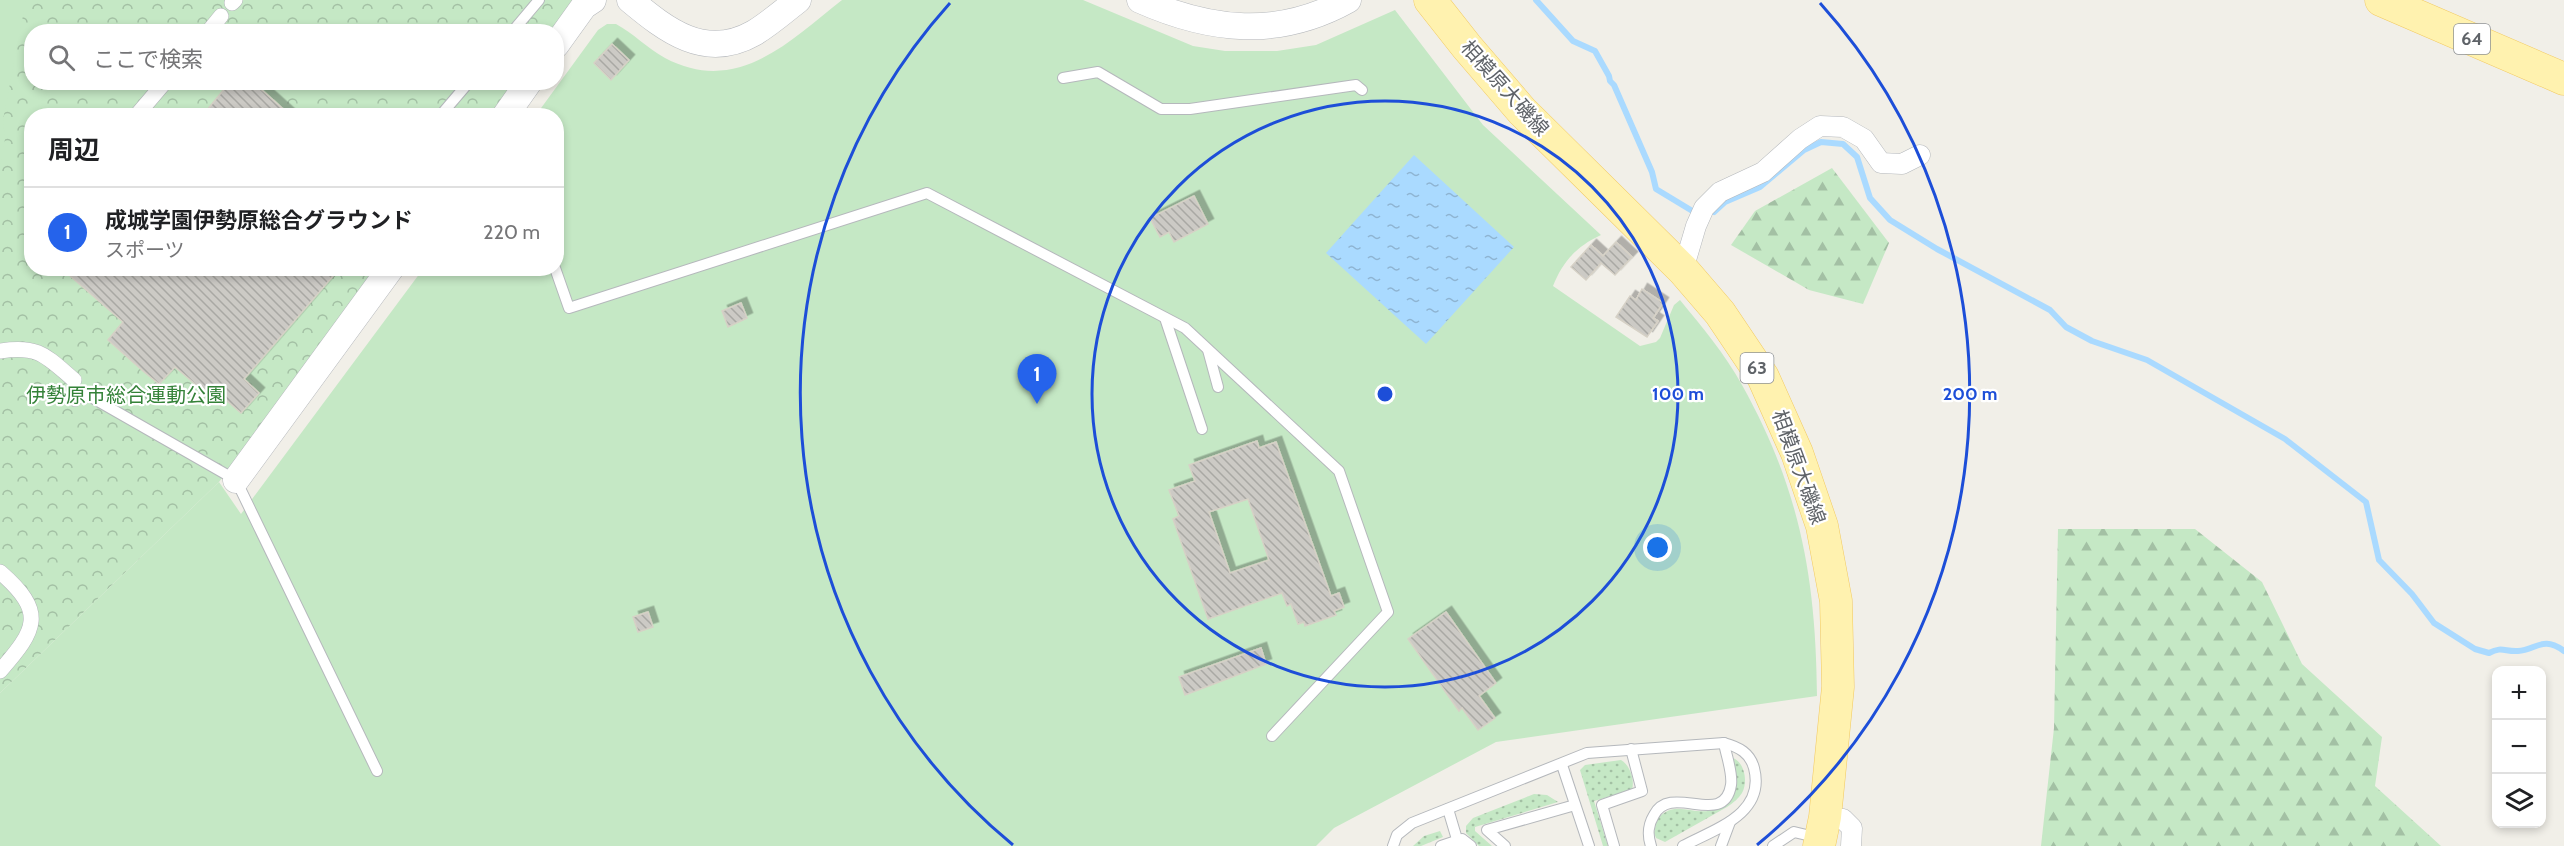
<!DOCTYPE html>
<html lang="ja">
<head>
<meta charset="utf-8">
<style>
	body { margin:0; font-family:Cabin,"Noto Sans JP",sans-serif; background:#f6f6f6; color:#202124 }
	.controls { position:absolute; right:18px; bottom:18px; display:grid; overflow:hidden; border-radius:12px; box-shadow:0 3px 9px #0003 }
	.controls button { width:54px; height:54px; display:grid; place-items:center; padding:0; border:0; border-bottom:2px solid #e0e0e0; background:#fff; color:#202124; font:30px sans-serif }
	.you { position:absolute; left:1658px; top:548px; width:21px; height:21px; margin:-15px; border:4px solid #fff; border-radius:50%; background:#1a73e8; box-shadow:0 0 0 9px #1a73e833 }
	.badge { display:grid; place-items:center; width:39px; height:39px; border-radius:50%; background:#2563eb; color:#fff; font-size:20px; font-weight:700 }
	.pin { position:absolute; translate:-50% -50px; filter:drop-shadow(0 2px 3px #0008) }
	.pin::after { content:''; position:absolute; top:32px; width:21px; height:18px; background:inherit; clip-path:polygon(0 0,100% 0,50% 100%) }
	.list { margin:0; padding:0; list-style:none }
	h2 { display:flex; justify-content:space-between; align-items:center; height:78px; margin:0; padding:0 24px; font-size:26px }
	h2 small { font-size:20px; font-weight:400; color:#757577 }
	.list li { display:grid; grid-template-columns:39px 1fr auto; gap:18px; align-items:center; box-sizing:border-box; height:90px; padding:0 24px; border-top:2px solid #e0e0e0 }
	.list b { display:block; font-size:22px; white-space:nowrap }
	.list p { margin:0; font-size:20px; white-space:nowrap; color:#757577 }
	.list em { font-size:20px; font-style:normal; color:#757577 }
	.icon { flex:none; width:33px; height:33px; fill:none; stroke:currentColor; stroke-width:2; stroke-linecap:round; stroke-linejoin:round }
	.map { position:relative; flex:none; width:2564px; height:846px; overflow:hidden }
	.search { position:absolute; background:#fff; box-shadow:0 3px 9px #0003; left:24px; top:24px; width:540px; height:66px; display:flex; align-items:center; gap:15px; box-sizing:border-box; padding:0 21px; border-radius:24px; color:#757577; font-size:22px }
	.panel { position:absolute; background:#fff; box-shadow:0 3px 9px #0003; left:24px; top:108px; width:540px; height:168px; border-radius:24px }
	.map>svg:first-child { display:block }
	.grass { fill:url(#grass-dots) }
	.forest { fill:url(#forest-firs) }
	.park { fill:url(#park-crowns) }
	.garden { fill:#c5e8c5 }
	.water { fill:url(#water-ripples) }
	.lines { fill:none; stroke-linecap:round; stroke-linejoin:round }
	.stream { stroke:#aadaff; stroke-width:6 }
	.building { fill:url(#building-back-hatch); stroke:#d6d1c6; stroke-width:1.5; fill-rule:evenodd; filter:url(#shadow) }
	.service-casing { stroke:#b5b8bc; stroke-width:12 }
	.pedestrian-casing { stroke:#b5b8bc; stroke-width:16 }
	.minor-casing { stroke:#b5b8bc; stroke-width:21 }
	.tertiary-casing { stroke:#b5b8bc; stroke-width:27 }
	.primary-casing { stroke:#f2c960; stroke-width:33 }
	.service { stroke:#fff; stroke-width:10 }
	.pedestrian { stroke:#fff; stroke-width:15 }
	.minor { stroke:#fff; stroke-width:20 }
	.tertiary { stroke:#fff; stroke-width:26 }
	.primary { stroke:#fff2af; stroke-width:32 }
	.ring { fill:none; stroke:#1d4ed8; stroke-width:3 }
	.labels { text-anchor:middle; stroke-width:4.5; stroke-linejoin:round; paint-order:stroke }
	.shield { fill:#fff; stroke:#8f9295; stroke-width:1.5 }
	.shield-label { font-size:18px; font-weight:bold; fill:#5f6368 }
	.street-label { font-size:20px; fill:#5f6368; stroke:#fff }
	.park-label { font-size:20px; fill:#348238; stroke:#fff }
	.centre { fill:#1d4ed8; stroke:#fff; stroke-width:3 }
	.ring-label { font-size:18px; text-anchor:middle; font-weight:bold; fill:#1d4ed8; stroke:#fff; stroke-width:4.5; stroke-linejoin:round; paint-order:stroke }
</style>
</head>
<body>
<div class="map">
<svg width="2564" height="846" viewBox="0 0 2564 846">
	<defs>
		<pattern id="grass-dots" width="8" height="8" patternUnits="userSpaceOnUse" patternTransform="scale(1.5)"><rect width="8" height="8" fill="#c5e8c5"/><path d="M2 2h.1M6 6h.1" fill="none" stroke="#a3c0a4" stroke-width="1.8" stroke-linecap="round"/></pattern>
		<pattern id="forest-firs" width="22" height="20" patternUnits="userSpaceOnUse" patternTransform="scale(1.5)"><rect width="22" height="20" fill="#c5e8c5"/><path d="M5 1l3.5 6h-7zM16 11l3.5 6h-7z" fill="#a3c0a4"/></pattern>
		<pattern id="park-crowns" width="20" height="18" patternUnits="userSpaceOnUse" patternTransform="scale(1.5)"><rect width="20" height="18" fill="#c5e8c5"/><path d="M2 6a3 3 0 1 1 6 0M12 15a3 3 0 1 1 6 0" fill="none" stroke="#a3c0a4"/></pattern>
		<pattern id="water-ripples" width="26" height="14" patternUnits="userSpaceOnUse" patternTransform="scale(1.5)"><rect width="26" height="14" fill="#aadaff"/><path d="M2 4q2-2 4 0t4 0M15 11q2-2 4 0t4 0" fill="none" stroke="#8eb4d2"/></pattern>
		<pattern id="building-back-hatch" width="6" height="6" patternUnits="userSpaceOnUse" patternTransform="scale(1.5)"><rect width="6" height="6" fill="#cccac5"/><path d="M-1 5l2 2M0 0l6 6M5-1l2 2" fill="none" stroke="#a9a8a4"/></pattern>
		<filter id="shadow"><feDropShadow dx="5.5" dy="-5.5" stdDeviation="0" flood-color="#0004"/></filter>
	</defs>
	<rect width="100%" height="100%" fill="#f1efe8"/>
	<g class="grass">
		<path d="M1733,758C1745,763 1748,782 1742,793C1738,799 1733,803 1727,807L1665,842L1656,838L1654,833L1657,819C1678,797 1692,819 1719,808L1736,775Z"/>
		<path d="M1621,760C1630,765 1635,780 1632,790L1594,801L1608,846H1603L1580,770L1585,765Z"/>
		<polygon points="1534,794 1547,795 1558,802 1475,827 1475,831 1492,846 1479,846 1466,833 1466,826 1473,818"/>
		<polygon points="1440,831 1443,837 1421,846 1413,846 1424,836"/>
	</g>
	<g class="forest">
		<polygon points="1832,168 1889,243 1863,304 1809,290 1731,245 1755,211"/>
		<polygon points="2058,529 2195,529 2262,582 2302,664 2382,737 2375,786 2441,846 2041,846 2054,728"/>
	</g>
	<polygon class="park" points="0,0 576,0 553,31 32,32 32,82 515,83 491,115 32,116 32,268 377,269 219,482 0,693"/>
	<g class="garden">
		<polygon points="0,0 26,0 3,120 5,139 0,167"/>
		<path d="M842,0H1083L1193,46L1225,51H1277L1316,45L1395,10L1483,125L1601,235C1577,246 1563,261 1553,286L1640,346L1656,342L1660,338L1674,305L1680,300C1702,327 1725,354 1742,385C1800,489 1816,578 1817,696L1496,742L1334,828L1316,846H0V693L219,482L241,514L423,269L556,268V116L536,115L598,30L607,24H616C633,33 647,48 665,58C737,96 789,42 842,0Z"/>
	</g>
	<polygon class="water" points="1414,155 1514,247 1426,344 1326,253"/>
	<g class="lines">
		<g class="stream">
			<polyline points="1536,0 1573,41 1595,51 1609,76 1610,81 1614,85 1652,172 1656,189 1699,215"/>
			<path d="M1714,212L1725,202L1760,187L1804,150L1821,142L1843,144L1857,157L1870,198L1890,220L1937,249L2050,310L2066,327L2092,341L2147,360L2285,439L2366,502L2379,560L2412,594L2434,623L2475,649L2489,653C2502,646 2505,652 2518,651C2536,650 2543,635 2564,651"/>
		</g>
	</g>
	<g class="building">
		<polygon points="612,44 629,60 611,80 594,63"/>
		<polygon points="230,82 253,82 291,116 202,116"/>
		<polygon points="1194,196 1208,224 1174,242 1169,232 1160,237 1150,218"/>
		<polygon points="1616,242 1632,257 1615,275 1601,263 1586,280 1571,267 1591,245 1603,256"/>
		<polygon points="61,268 340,268 244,379 259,393 241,413 226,400 221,406 175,367 159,384 143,371 108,340 123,322"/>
		<polygon points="1642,289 1663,303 1653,318 1658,321 1647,337 1616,317 1630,296 1636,300"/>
		<polygon points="741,303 747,318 728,327 722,311"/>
		<path d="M1257,441L1259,448L1276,442L1331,596L1339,593L1344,607L1334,611L1336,615L1305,626L1304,622L1298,624L1291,604L1287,606L1282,593L1208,619L1173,519L1179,516L1169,490L1195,481L1189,465ZM1248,499L1269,560L1230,573L1209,512Z"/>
		<polygon points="648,612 653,627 638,632 633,617"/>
		<polygon points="1446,612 1496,683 1479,696 1495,718 1478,730 1462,708 1459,711 1408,639"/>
		<polygon points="1261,648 1266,664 1185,695 1179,677"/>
	</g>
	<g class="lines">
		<g class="service-casing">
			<g id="service">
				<polyline points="512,32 539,0"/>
				<polyline points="1063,78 1098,72 1161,109 1190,109 1356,85 1362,90"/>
				<polyline points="440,116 469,82"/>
				<polyline points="555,268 569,308 927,193 1185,328 1339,471 1388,612 1272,736"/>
				<polyline points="1165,318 1202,429"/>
				<polyline points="1208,350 1218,387"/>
				<polyline points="75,401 82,395 89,396 236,480 377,771"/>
				<polyline points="1562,765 1589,846"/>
				<polyline points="1448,809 1459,846"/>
				<path d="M1393,846L1397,835L1412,823L1587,753L1724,743C1739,747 1750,753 1754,768C1766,814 1715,829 1683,846"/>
				<polyline points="1441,846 1462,839 1471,846"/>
				<polyline points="1505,846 1487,830 1575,805"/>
				<polyline points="1614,846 1602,805 1642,791 1631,749"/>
				<path d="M1651,846C1647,834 1648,825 1654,815C1671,782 1724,829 1731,785C1733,773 1726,755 1724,743"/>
				<polyline points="1721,846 1730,822"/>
				<polyline points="1773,846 1794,832 1819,838"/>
			</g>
		</g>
		<g class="pedestrian-casing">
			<g id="pedestrian">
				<polyline points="232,3 235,0"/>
				<polyline points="208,32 221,16"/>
				<polyline points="136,116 165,82"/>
				<path d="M0,351C39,345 46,356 74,380"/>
				<path d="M0,572C46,612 37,629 0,671"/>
			</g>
		</g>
		<g class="minor-casing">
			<g id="minor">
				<polyline points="1683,270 1696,226 1704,208 1720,192 1763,172 1800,139 1820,126 1843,127 1864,139 1881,163 1902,164 1920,155"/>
				<polyline points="1825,817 1843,819 1852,828 1851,846"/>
			</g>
		</g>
		<g class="tertiary-casing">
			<g id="tertiary">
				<path d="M630,0C666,30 705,61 754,33C769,24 784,11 798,0"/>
				<path d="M1140,0C1210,31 1278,39 1348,0"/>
				<polyline points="556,45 584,6 593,0"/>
				<polyline points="505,116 529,82"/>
				<polyline points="236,480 391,268"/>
			</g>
		</g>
		<g class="primary-casing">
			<g id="primary">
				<polyline points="1430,0 1467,47 1522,111 1683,270 1720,313 1763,377 1797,453 1822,526 1836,601 1838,687 1825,817 1819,846"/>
				<polyline points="2381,0 2564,79"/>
			</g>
		</g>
		<use href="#service" class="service"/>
		<use href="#pedestrian" class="pedestrian"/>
		<use href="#minor" class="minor"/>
		<use href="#tertiary" class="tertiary"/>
		<use href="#primary" class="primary"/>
	</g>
	<g class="ring">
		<circle cx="1385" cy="394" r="293"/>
		<path d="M1013 845A585 585 0 0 1 950 3M1820 3A585 585 0 0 1 1757 845"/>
	</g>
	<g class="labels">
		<g class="shield">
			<rect x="2454" y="24" width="36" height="30" rx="4.5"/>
			<rect x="1740.5" y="353" width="33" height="30" rx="4.5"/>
		</g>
		<g class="shield-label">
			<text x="2472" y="45">64</text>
			<text x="1757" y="374">63</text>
		</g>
		<g class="street-label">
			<text transform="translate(1505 88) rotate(48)" y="7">相模原大磯線</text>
			<text transform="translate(1799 467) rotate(70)" y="7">相模原大磯線</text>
		</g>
		<g class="park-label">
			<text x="126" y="402">伊勢原市総合運動公園</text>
		</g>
	</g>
	<circle cx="1385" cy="394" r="9" class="centre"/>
	<g class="ring-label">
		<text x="1678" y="400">100 m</text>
		<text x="1970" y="400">200 m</text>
	</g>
</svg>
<div class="controls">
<button>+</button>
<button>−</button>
<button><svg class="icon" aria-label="layers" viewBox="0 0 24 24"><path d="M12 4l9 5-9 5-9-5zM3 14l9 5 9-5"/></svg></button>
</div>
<div class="you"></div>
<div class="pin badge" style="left:1037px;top:404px">1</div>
<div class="search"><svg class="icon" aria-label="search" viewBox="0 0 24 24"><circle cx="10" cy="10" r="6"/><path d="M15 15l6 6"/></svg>ここで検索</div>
<section class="panel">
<h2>周辺<small></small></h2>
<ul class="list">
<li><span class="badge">1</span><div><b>成城学園伊勢原総合グラウンド</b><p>スポーツ</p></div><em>220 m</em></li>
</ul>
</section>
</div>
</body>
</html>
